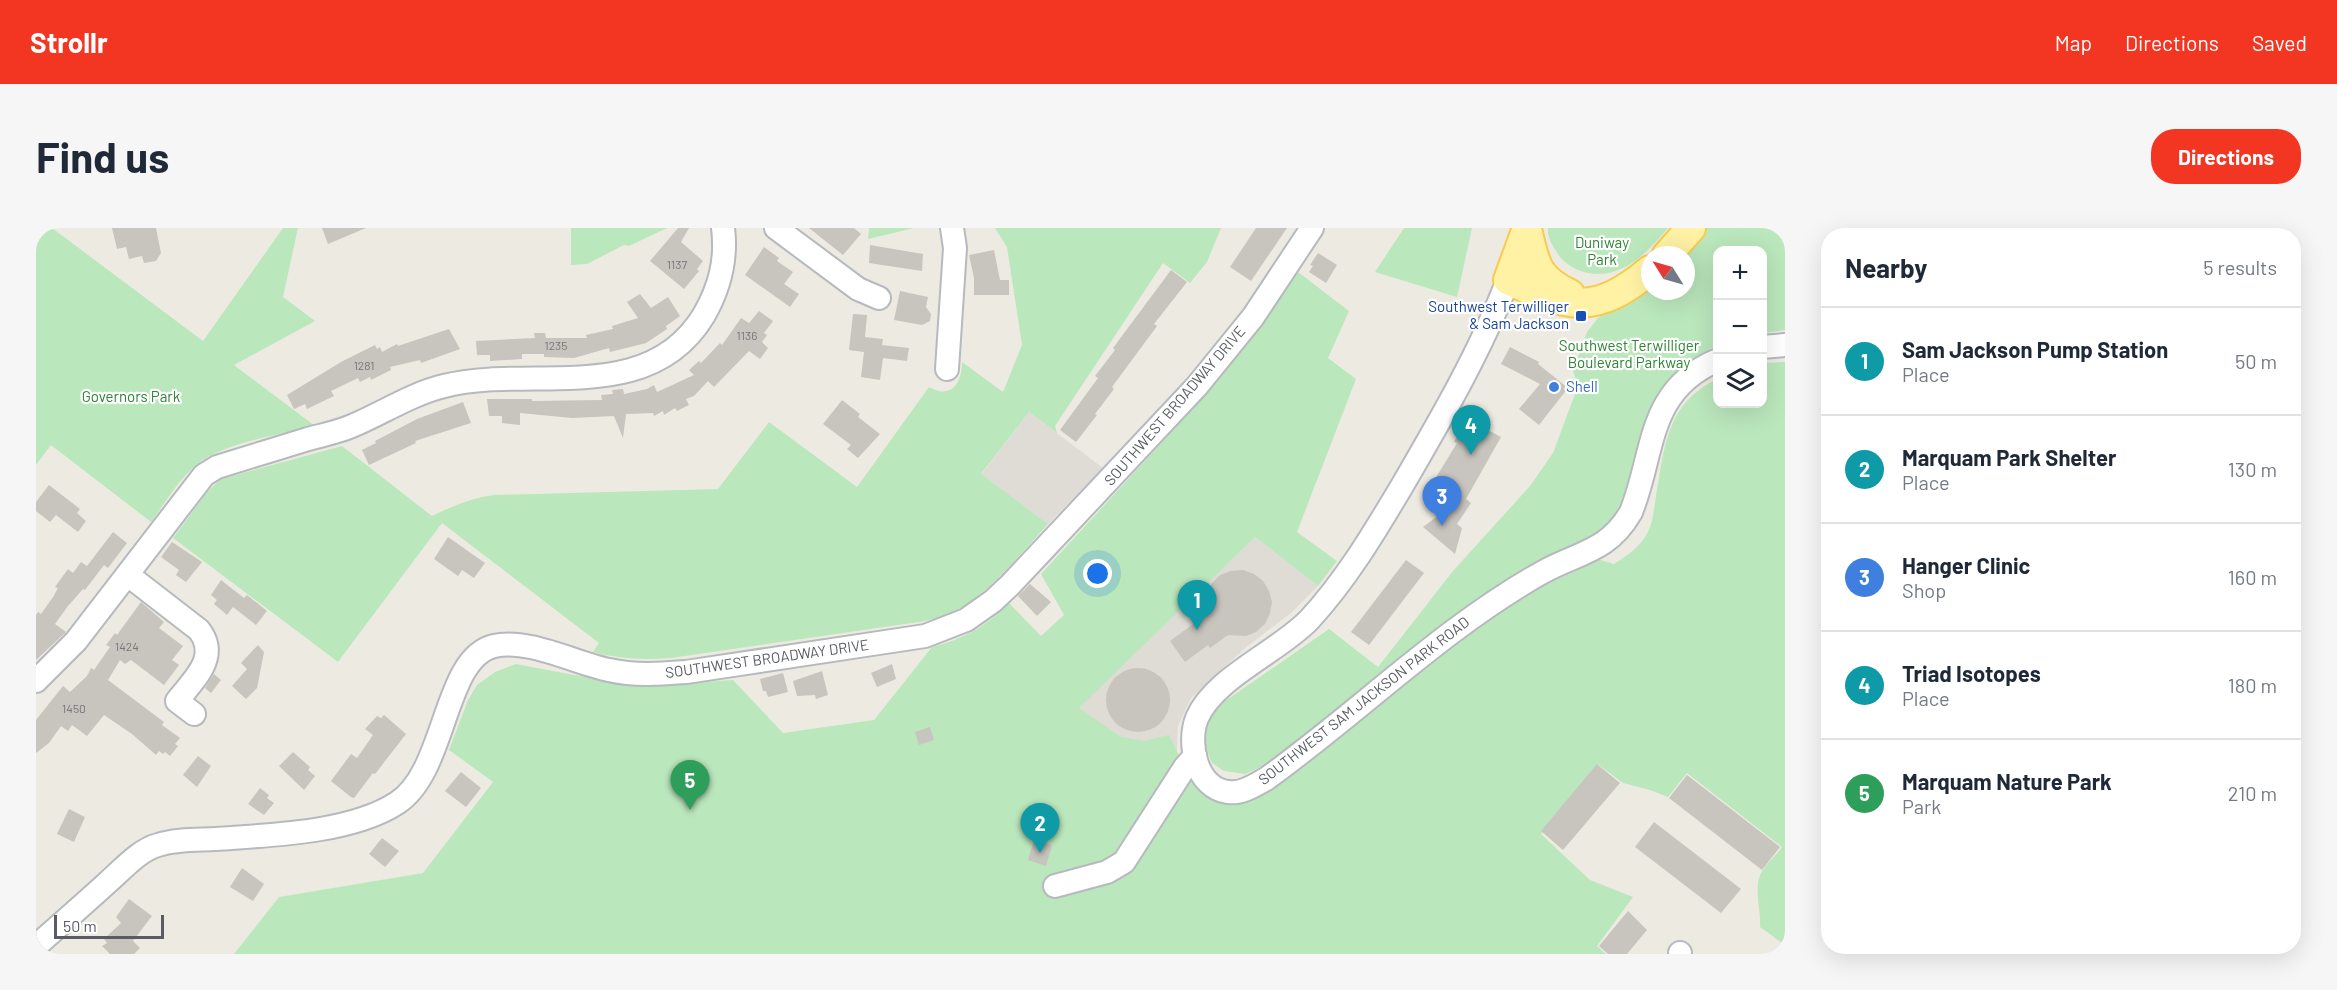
<!DOCTYPE html>
<html lang="en">
<head>
<meta charset="utf-8">
<style>
	body { margin:0; font-family:Barlow,sans-serif; background:#f6f6f7; color:#1f2937 }
	.controls { position:absolute; right:18px; top:18px; display:grid; overflow:hidden; border-radius:12px; box-shadow:0 6px 24px #0002 }
	.controls button { width:54px; height:54px; display:grid; place-items:center; padding:0; border:0; border-bottom:2px solid #e0e1e3; background:#fff; color:#1f2937; font:30px sans-serif }
	.compass { position:absolute; left:1605px; top:18px; width:54px; height:54px; border-radius:50%; background:#fff; box-shadow:0 6px 24px #0002; rotate:307deg }
	.scale { position:absolute; left:18px; bottom:15px; width:110px; box-sizing:border-box; padding-left:6px; border:3px solid #595d63; border-top:0; font-size:16px; line-height:21px; white-space:nowrap; color:#595d63; -webkit-text-stroke:4px #fff; paint-order:stroke }
	.you { position:absolute; left:1062px; top:346px; width:21px; height:21px; margin:-15px; border:4px solid #fff; border-radius:50%; background:#1a73e8; box-shadow:0 0 0 9px #1a73e833 }
	.badge { display:grid; place-items:center; width:39px; height:39px; border-radius:50%; background:#f23622; color:#fff; font-size:20px; font-weight:700 }
	.pin { position:absolute; translate:-50% -50px; filter:drop-shadow(0 2px 3px #0008) }
	.pin::after { content:''; position:absolute; top:32px; width:21px; height:18px; background:inherit; clip-path:polygon(0 0,100% 0,50% 100%) }
	.list { margin:0; padding:0; list-style:none }
	h2 { display:flex; justify-content:space-between; align-items:center; height:78px; margin:0; padding:0 24px; font-size:26px }
	h2 small { font-size:20px; font-weight:400; color:#747a83 }
	.list li { display:grid; grid-template-columns:39px 1fr auto; gap:18px; align-items:center; box-sizing:border-box; height:108px; padding:0 24px; border-top:2px solid #e0e1e3 }
	.list b { display:block; font-size:22px; white-space:nowrap }
	.list p { margin:0; font-size:20px; white-space:nowrap; color:#747a83 }
	.list em { font-size:20px; font-style:normal; color:#747a83 }
	.icon { flex:none; width:33px; height:33px; fill:none; stroke:currentColor; stroke-width:2; stroke-linecap:round; stroke-linejoin:round }
	.map { position:relative; flex:none; width:1749px; height:726px; overflow:hidden; border-radius:24px }
	header { display:flex; align-items:center; gap:36px; box-sizing:border-box; height:84px; padding:0 30px; background:#f23622; color:#fff }
	header strong { font-size:28px }
	nav { display:flex; gap:33px; margin-inline-start:auto; font-size:21px }
	.intro { display:flex; align-items:center; justify-content:space-between; box-sizing:border-box; height:144px; padding:0 36px }
	h1 { margin:0; font-size:42px }
	.button { padding:15px 27px; border-radius:24px; background:#f23622; color:#fff; font-size:21px; font-weight:700 }
	main { display:flex; gap:36px; padding:0 36px }
	aside { flex:1; background:#fff; border-radius:24px; box-shadow:0 6px 24px #0002 }
	.map>svg:first-child { display:block }
	.industrial { fill:#dedcd5 }
	.green { fill:#bbe7bc }
	.building { fill:#c8c4be }
	.lines { fill:none; stroke-linecap:round; stroke-linejoin:round }
	.minor-casing { stroke:#b6b9be; stroke-width:26 }
	.major-casing { stroke:#f8cb4f; stroke-width:32 }
	.minor { stroke:#fff; stroke-width:22 }
	.major { stroke:#fff2a4; stroke-width:28 }
	.transit-dot { fill:#1a4fb4; stroke:#fff; stroke-width:2 }
	.shop-dot { fill:#3f7fe0; stroke:#fff; stroke-width:2 }
	.labels { text-anchor:middle; stroke-width:4.5; stroke-linejoin:round; paint-order:stroke }
	.number-label { font-size:12px; fill:#75777a }
	.park-label { font-size:15px; fill:#2f8435; stroke:#fff }
	.transit-label { font-size:15px; fill:#164399; stroke:#fff; text-anchor:end }
	.shop-label { font-size:15px; fill:#366cbe; stroke:#fff; text-anchor:start }
	.street-label { font-size:15px; fill:#595d63; stroke:#fff }
</style>
</head>
<body>
<header>
<strong>Strollr</strong>
<nav><a>Map</a><a>Directions</a><a>Saved</a></nav>
</header>
<div class="intro"><h1>Find us</h1><a class="button">Directions</a></div>
<main>
<div class="map">
<svg width="1749" height="726" viewBox="0 0 1749 726">
	<rect width="100%" height="100%" fill="#edebe1"/>
	<g class="industrial">
		<polygon points="993,184 1067,240 1012,296 945,247"/>
		<polygon points="1219,309 1282,358 1255,385 1208,421 1155,470 1142,498 1141,524 1108,568 1042,480"/>
	</g>
	<g class="green">
		<path d="M0,0H16L167,113L247,0H262L247,69L279,93L198,137L279,198C246,206 187,215 161,236C143,251 129,275 115,294L15,217L0,237Z"/>
		<polygon points="535,0 631,0 593,18 588,17 551,36 535,37"/>
		<polygon points="833,0 878,0 832,11"/>
		<path d="M959,0H1185L1171,34L1154,55L1127,35L1019,198L1021,205L993,184L945,246L1012,296C987,323 952,367 919,383C908,389 895,392 883,394L635,430C608,432 583,431 557,424L563,415L406,295L302,434L137,310L172,263L185,251L306,218L396,288C417,278 435,270 458,267L682,261L733,194L821,259L893,159C916,172 926,154 926,134L967,164L986,117L971,19Z"/>
		<polygon points="1368,0 1436,0 1421,69 1339,44"/>
		<path d="M1512,0H1632C1610,25 1588,51 1552,45C1541,43 1531,37 1524,29C1518,20 1511,11 1512,0Z"/>
		<polygon points="1664,0 1749,0 1749,102 1727,105 1726,22 1682,22 1681,117 1650,135 1630,158 1615,181 1605,207 1595,247 1585,275 1573,296 1548,313 1507,331 1466,357 1346,454 1227,538 1209,546 1188,543 1176,535 1170,520 1168,502 1179,480 1293,401 1342,439 1417,343 1494,258 1517,225 1542,158 1537,143 1551,104 1562,90 1614,55 1614,63 1650,63 1650,27"/>
		<path d="M1262,44L1313,83L1292,130L1320,151L1261,304L1301,333L1282,358L1219,309L1043,480L1085,509L1108,513L1133,507L1153,548L1185,570L1380,445L1462,382L1494,360L1561,331L1578,336C1592,327 1604,319 1612,304C1617,294 1618,280 1620,268C1629,218 1630,176 1681,151L1682,176H1726L1727,135L1749,134V717L1724,699C1725,683 1719,667 1723,650C1726,639 1740,628 1746,619L1651,545L1632,569L1614,562L1587,555L1563,537L1505,606L1554,652L1597,669L1561,718L1570,726H198L243,669L387,645L457,554L413,522L432,472L441,457L459,444L480,436L596,458L697,452L747,505L838,492L896,419C926,412 952,397 973,375L1005,408L1028,387L1005,346L1163,174L1233,86Z"/>
	</g>
	<g class="building">
		<polygon points="76,0 120,0 125,25 120,33 108,35 106,28 93,31 90,19 81,21"/>
		<polygon points="286,0 330,0 292,16"/>
		<polygon points="642,0 653,0 645,14 667,33 661,41 663,43 648,61 614,33"/>
		<polygon points="773,0 818,0 825,6 807,27"/>
		<polygon points="1220,0 1251,0 1215,53 1194,39"/>
		<polygon points="834,17 887,26 886,43 833,35"/>
		<polygon points="728,19 743,30 741,33 757,44 748,56 763,66 754,79 709,47"/>
		<polygon points="958,22 964,52 973,52 973,67 938,67 938,50 933,27"/>
		<polygon points="1282,25 1301,37 1290,55 1273,44 1277,38 1274,37"/>
		<polygon points="1135,42 1151,54 1118,96 1121,98 1076,159 1078,161 1059,186 1061,187 1040,214 1024,202 1062,150 1059,148 1079,122 1077,120"/>
		<polygon points="864,63 892,69 890,79 895,86 894,93 886,97 858,92"/>
		<polygon points="604,66 615,80 632,69 644,88 630,98 631,101 610,115 574,124 573,120 538,130 508,129 508,126 486,126 486,131 454,133 454,127 441,127 440,113 499,110 498,105 509,105 510,110 551,110 550,107 577,101 576,98 602,90 591,74"/>
		<polygon points="723,83 737,93 728,105 731,107 726,114 732,120 724,131 713,123 678,159 672,153 658,168 650,171 653,177 641,183 639,180 628,187 627,183 618,188 617,185 590,186 587,210 578,188 536,190 484,185 484,197 466,195 466,188 453,188 451,171 496,171 496,173 566,172 565,167 577,166 576,162 587,161 588,166 611,161 618,157 621,164 658,147 653,142 663,133 665,135 684,115 686,117 705,90 713,95"/>
		<polygon points="817,86 831,87 829,109 847,111 846,117 873,120 871,133 847,130 844,152 825,149 828,124 813,122"/>
		<polygon points="413,101 424,121 385,135 384,132 354,139 355,142 335,152 334,149 324,154 322,150 295,163 298,168 271,181 269,176 258,181 251,167 305,134 339,117 341,121 344,119 346,124 361,116 362,118"/>
		<polygon points="1474,119 1503,134 1502,136 1532,160 1503,197 1483,181 1504,156 1465,136"/>
		<polygon points="806,172 824,186 822,189 844,206 822,230 811,221 815,217 787,196"/>
		<polygon points="427,174 435,195 379,213 380,215 333,237 326,222 340,215 339,213 381,191"/>
		<polygon points="1431,191 1465,209 1430,271 1435,275 1421,296 1426,300 1419,326 1387,299 1410,282 1388,269 1421,215 1418,214"/>
		<polygon points="13,257 44,281 41,285 50,293 42,304 20,287 14,294 0,283 0,274"/>
		<polygon points="77,304 91,315 72,340 68,337 49,362 47,361 32,378 19,396 30,404 0,432 0,387 2,384 5,386 17,369 22,360 19,359 32,341 37,345 45,334 51,338"/>
		<polygon points="412,309 449,335 438,350 426,342 422,348 398,331"/>
		<polygon points="136,314 166,334 150,354 140,347 143,342 125,329"/>
		<polygon points="1370,332 1388,345 1333,417 1315,404"/>
		<polygon points="1207,342 1218,346 1227,353 1233,363 1236,374 1234,385 1229,396 1220,404 1210,408 1192,407 1174,420 1172,417 1149,434 1134,413 1171,386 1169,377 1170,365 1176,355 1184,347 1195,343"/>
		<polygon points="185,352 208,370 211,367 231,383 220,397 197,379 191,387 178,376 181,372 175,367"/>
		<polygon points="994,356 1015,374 1001,388 982,368"/>
		<polygon points="105,374 128,394 123,400 147,418 136,432 143,437 128,457 95,432 89,436 84,432 72,452 128,494 126,497 144,510 139,516 142,518 134,528 129,524 127,526 123,523 120,527 96,506 68,487 51,508 36,497 32,503 25,498 13,515 0,525 0,492 27,458 34,464 51,448 55,440 58,442 74,419 70,417 79,405 81,407"/>
		<polygon points="222,417 228,424 221,460 210,471 196,458 211,441 205,435"/>
		<polygon points="856,436 860,451 841,459 835,445"/>
		<circle cx="1102" cy="472" r="32"/>
		<polygon points="786,443 792,467 780,471 779,467 761,468 757,453"/>
		<polygon points="747,445 752,464 732,469 730,463 727,463 724,451"/>
		<polygon points="178,446 185,452 175,465 169,460"/>
		<polygon points="348,487 370,506 339,546 337,545 318,570 315,569 295,553 315,526 321,530 337,507 329,501 341,488 345,490"/>
		<polygon points="894,499 898,512 883,517 879,504"/>
		<polygon points="257,524 274,539 272,542 279,548 268,562 243,538"/>
		<polygon points="162,528 175,538 161,559 147,547"/>
		<polygon points="1561,536 1584,555 1527,622 1505,603"/>
		<polygon points="425,544 445,560 430,579 409,563"/>
		<polygon points="1651,547 1744,619 1726,642 1633,570"/>
		<polygon points="224,560 233,567 231,570 238,575 228,587 212,576"/>
		<polygon points="33,581 49,589 38,614 21,606"/>
		<polygon points="1618,594 1705,661 1685,685 1599,619"/>
		<polygon points="346,610 363,623 349,639 333,626"/>
		<polygon points="998,612 1016,617 1010,638 992,632"/>
		<polygon points="206,640 228,656 217,673 194,659"/>
		<polygon points="93,671 116,688 97,713 104,720 98,726 74,726 66,718 71,715 68,711 85,695 80,689"/>
		<polygon points="1592,683 1611,702 1591,726 1572,726 1563,718"/>
	</g>
	<g class="lines">
		<g class="minor-casing">
			<g id="minor">
				<polyline points="740,0 822,61 843,70"/>
				<path d="M1472,52C1444,124 1405,191 1366,258C1338,305 1310,352 1273,392C1242,424 1178,450 1161,490C1151,515 1160,560 1192,564C1206,566 1219,557 1230,551C1322,485 1408,399 1507,344C1543,324 1572,324 1595,284C1619,225 1610,162 1682,132"/>
				<polyline points="1726,119 1749,117"/>
				<polyline points="911,141 919,20 916,0"/>
				<path d="M92,347L163,402C184,429 158,451 141,473L158,486"/>
				<path d="M0,453L40,413L168,247L181,239C211,230 242,220 272,211C287,207 302,204 316,198C347,185 375,166 408,158C495,136 612,180 668,87C684,59 691,32 687,0"/>
				<polyline points="1019,658 1071,644 1088,634 1149,539 1159,528"/>
				<path d="M0,718C24,697 48,676 71,655C86,642 103,622 122,617C140,611 161,612 180,611C234,607 315,605 361,575C411,543 407,430 458,418C492,410 539,435 573,442C599,448 624,446 650,444L889,408L930,392L957,373L974,357L1161,158L1217,89L1276,0"/>
				<polyline points="1644,725 1644,726"/>
			</g>
		</g>
		<g class="major-casing">
			<g id="major">
				<path d="M1491,0L1472,52C1533,80 1559,88 1614,42"/>
				<path d="M1491,1C1499,35 1500,50 1534,66"/>
				<polyline points="1631,27 1655,0"/>
			</g>
		</g>
		<use href="#minor" class="minor"/>
		<use href="#major" class="major"/>
	</g>
	<rect class="transit-dot" x="1539" y="82" width="12" height="12" rx="3"/>
	<circle class="shop-dot" cx="1518" cy="159" r="6"/>
	<g class="labels">
		<g class="number-label">
			<text x="641" y="41">1137</text>
			<text x="711" y="112">1136</text>
			<text x="520" y="122">1235</text>
			<text x="328" y="142">1281</text>
			<text x="91" y="423">1424</text>
			<text x="38" y="485">1450</text>
		</g>
		<g class="park-label">
			<text x="1566" y="20">Duniway<tspan x="1566" dy="17">Park</tspan></text>
			<text x="1593" y="123">Southwest Terwilliger<tspan x="1593" dy="17">Boulevard Parkway</tspan></text>
			<text x="95" y="174">Governors Park</text>
		</g>
		<g class="transit-label">
			<text x="1533" y="84">Southwest Terwilliger<tspan x="1533" dy="17">&amp; Sam Jackson</tspan></text>
		</g>
		<g class="shop-label">
			<text x="1530" y="164">Shell</text>
		</g>
		<g class="street-label">
			<text transform="translate(1139 178) rotate(-49)" y="5">SOUTHWEST BROADWAY DRIVE</text>
			<text transform="translate(731 431) rotate(-8)" y="5">SOUTHWEST BROADWAY DRIVE</text>
			<text transform="translate(1328 473) rotate(-38)" y="5">SOUTHWEST SAM JACKSON PARK ROAD</text>
		</g>
	</g>
</svg>
<div class="controls">
<button>+</button>
<button>−</button>
<button><svg class="icon" aria-label="layers" viewBox="0 0 24 24"><path d="M12 4l9 5-9 5-9-5zM3 14l9 5 9-5"/></svg></button>
</div>
<svg class="compass" viewBox="-18 -18 36 36"><path d="M0-13l5 13h-10z" fill="#e53935"/><path d="M0 13l5-13h-10z" fill="#747a83"/></svg>
<div class="scale">50 m</div>
<div class="you"></div>
<div class="pin badge" style="left:1161px;top:402px;background:#0f9aa8">1</div>
<div class="pin badge" style="left:1004px;top:625px;background:#0f9aa8">2</div>
<div class="pin badge" style="left:1406px;top:298px;background:#3f7fe0">3</div>
<div class="pin badge" style="left:1435px;top:227px;background:#0f9aa8">4</div>
<div class="pin badge" style="left:654px;top:582px;background:#2e9e5b">5</div>
</div>
<aside>
<h2>Nearby<small>5 results</small></h2>
<ul class="list">
<li><span class="badge" style="background:#0f9aa8">1</span><div><b>Sam Jackson Pump Station</b><p>Place</p></div><em>50 m</em></li>
<li><span class="badge" style="background:#0f9aa8">2</span><div><b>Marquam Park Shelter</b><p>Place</p></div><em>130 m</em></li>
<li><span class="badge" style="background:#3f7fe0">3</span><div><b>Hanger Clinic</b><p>Shop</p></div><em>160 m</em></li>
<li><span class="badge" style="background:#0f9aa8">4</span><div><b>Triad Isotopes</b><p>Place</p></div><em>180 m</em></li>
<li><span class="badge" style="background:#2e9e5b">5</span><div><b>Marquam Nature Park</b><p>Park</p></div><em>210 m</em></li>
</ul>
</aside>
</main>
</body>
</html>
